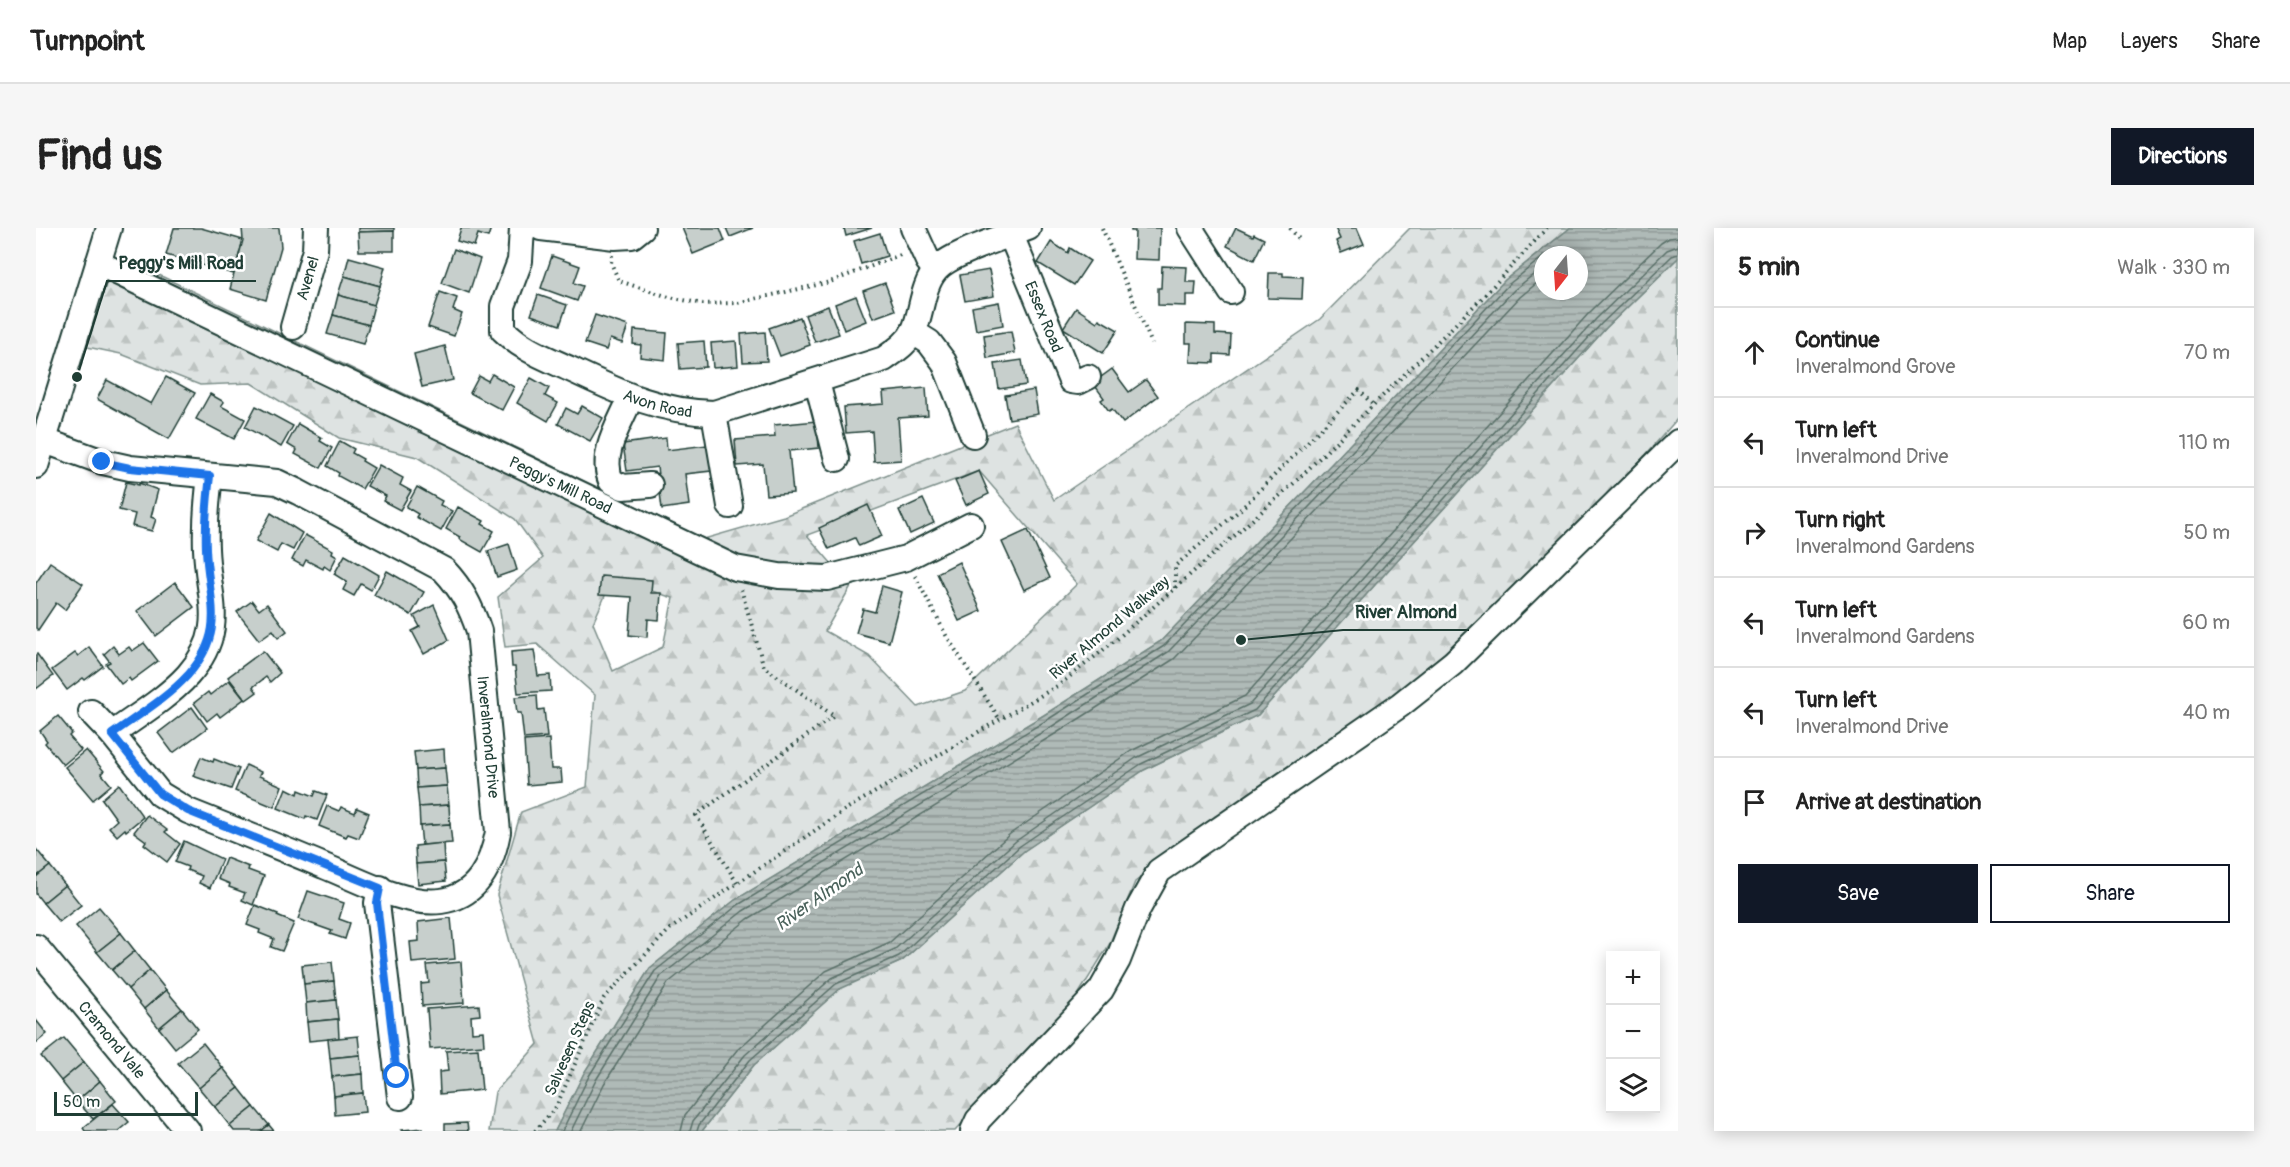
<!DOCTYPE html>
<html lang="en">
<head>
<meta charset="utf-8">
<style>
	body { margin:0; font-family:Pangolin,sans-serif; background:#f6f6f6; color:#222 }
	.controls { position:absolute; right:18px; bottom:18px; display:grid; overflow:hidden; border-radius:0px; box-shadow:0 3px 15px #0003 }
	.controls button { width:54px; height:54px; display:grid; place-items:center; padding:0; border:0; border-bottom:2px solid #e0e0e0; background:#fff; color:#222; font:30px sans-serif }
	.compass { position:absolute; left:1498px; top:18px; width:54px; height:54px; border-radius:50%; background:#fff; box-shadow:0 3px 15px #0003; rotate:197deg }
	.scale { position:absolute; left:18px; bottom:15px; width:144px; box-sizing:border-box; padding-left:6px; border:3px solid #1f3d34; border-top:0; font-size:16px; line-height:21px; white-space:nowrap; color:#1f3d34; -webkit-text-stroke:4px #fff; paint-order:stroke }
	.stop { position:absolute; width:18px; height:18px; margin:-14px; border:4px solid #1a73e8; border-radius:50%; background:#fff }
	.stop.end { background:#1a73e8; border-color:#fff; box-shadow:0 2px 6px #0008 }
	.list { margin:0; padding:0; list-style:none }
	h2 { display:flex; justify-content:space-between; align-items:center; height:78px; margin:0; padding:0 24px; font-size:26px }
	h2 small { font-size:20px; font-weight:400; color:#767676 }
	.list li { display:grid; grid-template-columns:39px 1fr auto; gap:18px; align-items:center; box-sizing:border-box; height:90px; padding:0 24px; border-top:2px solid #e0e0e0 }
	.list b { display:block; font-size:22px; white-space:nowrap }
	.list p { margin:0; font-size:20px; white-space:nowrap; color:#767676 }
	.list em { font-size:20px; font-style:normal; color:#767676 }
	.actions { display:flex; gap:12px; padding:18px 24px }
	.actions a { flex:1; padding:14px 0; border:2px solid #111827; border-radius:0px; text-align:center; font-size:21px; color:#111827 }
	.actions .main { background:#111827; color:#fff }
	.icon { flex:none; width:33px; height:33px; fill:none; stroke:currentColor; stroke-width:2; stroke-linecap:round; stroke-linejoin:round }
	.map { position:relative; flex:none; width:1642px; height:903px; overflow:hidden; border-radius:0px }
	header { display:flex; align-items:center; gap:36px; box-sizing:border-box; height:84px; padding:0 30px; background:#fff; border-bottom:2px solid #e0e0e0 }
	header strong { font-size:28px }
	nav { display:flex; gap:33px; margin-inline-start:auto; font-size:21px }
	.intro { display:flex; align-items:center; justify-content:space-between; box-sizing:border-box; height:144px; padding:0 36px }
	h1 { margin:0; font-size:42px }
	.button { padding:15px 27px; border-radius:0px; background:#111827; color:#fff; font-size:21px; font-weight:700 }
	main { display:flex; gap:36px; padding:0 36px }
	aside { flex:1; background:#fff; border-radius:0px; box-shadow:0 3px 15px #0003 }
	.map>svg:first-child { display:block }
	.forest { fill:url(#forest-firs); stroke:#7e908b; stroke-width:1.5; fill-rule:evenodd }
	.water { fill:url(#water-rules); stroke:#758883; stroke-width:1.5; fill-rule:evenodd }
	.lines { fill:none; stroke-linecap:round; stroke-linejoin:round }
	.shore { stroke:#596f68; stroke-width:1.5 }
	.building { fill:#c7cfcc; stroke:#1f3d34; stroke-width:1.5 }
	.minor-casing { stroke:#1f3d34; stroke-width:28 }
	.path { stroke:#1f3d34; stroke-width:4; stroke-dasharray:1.5 4.5; stroke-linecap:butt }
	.minor { stroke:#fff; stroke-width:24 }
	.route { stroke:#1a73e8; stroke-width:8 }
	.labels { text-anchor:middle; stroke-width:5; stroke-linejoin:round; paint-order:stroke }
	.street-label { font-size:16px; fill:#1f3d34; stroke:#fff }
	.water-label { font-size:18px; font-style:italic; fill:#4a625b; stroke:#fff }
	.leader { fill:none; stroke:#1f3d34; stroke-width:2 }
	.callout-dot { fill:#1f3d34; stroke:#fff; stroke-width:2 }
	.callout-label { font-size:18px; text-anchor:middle; font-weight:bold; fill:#1f3d34; stroke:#fff; stroke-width:5; stroke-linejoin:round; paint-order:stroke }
</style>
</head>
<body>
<header>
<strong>Turnpoint</strong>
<nav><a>Map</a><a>Layers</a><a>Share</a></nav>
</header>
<div class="intro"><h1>Find us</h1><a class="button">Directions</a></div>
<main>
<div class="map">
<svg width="1642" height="903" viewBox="0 0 1642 903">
	<defs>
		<pattern id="forest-firs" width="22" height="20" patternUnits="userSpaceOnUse" patternTransform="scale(1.5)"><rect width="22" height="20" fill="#dee3e2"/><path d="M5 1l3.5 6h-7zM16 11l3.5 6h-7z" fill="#bec4c2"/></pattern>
		<pattern id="water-rules" width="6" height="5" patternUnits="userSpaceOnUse" patternTransform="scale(1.5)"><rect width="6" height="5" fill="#afbab7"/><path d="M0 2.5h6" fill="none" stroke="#8e9896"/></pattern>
	</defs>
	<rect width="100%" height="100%" fill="#fff"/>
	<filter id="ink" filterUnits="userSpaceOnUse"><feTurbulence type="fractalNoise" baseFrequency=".0167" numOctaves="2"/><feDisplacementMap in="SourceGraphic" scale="12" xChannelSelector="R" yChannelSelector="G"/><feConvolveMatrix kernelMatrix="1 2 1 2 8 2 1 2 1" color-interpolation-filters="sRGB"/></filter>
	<g filter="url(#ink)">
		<g class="forest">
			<path d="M1374,0H1534L1469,52L1301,230L1125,413L1008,487L699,672L614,740L548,845L519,903H453L459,864L502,816L461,667L485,584L551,559L559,467L501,416L469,419L462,369L507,330L479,291L381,229L303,210L215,155L164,157L85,126L51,119L71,52L86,29L668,311L748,288L979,195L1018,272L1284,91ZM943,243L1041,356L929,463L882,479L833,428L789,403L815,358L771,307ZM577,350L637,370L627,419L577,443L557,395Z"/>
			<polygon points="1642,30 1642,190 1606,231 1431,406 1353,471 1196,581 1099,654 1073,717 1037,775 919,903 666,903 718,837 804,760 866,733 988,623 1108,542 1222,487 1570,100"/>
		</g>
		<path class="water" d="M1534,0H1642V30L1570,100L1222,487L1108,542L988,623L866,733L804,761L718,837L666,903H519L548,845L614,740L699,672L1008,487L1125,413L1301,230L1469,52ZM1507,27H1543V63H1507Z"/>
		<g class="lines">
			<g class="shore">
				<polyline points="526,903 553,848 619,743 702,677 1011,492 1128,418 1305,235 1473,56 1507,29"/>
				<polyline points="535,903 560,852 625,748 707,683 1015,499 1132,424 1311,240 1478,62 1507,39"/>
				<polyline points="545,903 568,856 632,755 712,691 1019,506 1138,431 1317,246 1484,69 1507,50"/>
				<polyline points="645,903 649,887 701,822 790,743 854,714 974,606 1095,523 1209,468 1553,85 1625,15 1633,10 1642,9"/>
				<polyline points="654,903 657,893 709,827 796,750 859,721 980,613 1100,530 1214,476 1560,91 1631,22 1642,18"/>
				<polyline points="661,903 663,897 714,832 800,756 863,728 984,618 1105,536 1219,482 1565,96 1636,28 1642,26"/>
			</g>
		</g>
		<g class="building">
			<polygon points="138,0 165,0 207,12 198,46 130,27"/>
			<polygon points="206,0 243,0 245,19 230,72 194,61 207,12"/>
			<polygon points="322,0 358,0 358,3 322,4"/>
			<polygon points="425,0 455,0 452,9 442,6 438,18 421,13"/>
			<polygon points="646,0 684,0 689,13 657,26"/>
			<polygon points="690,0 717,0 694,9"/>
			<polygon points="808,0 836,0 810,8"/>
			<polygon points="1095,0 1124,0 1123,32 1098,31 1099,3 1095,3"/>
			<polygon points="1200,0 1217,8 1218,6 1228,11 1218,32 1191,18"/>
			<polygon points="1299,0 1321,0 1328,16 1305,25 1300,13 1304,11"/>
			<polygon points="358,3 358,23 323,23 322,4"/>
			<polygon points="844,5 851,28 825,36 818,13"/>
			<polygon points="1015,14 1032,25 1034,20 1054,33 1038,57 1002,35"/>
			<polygon points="418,21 444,31 433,65 406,55"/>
			<polygon points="516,28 544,38 538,55 547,58 541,73 505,60"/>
			<polygon points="313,29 349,39 344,58 308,48"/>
			<polygon points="1126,38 1151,39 1150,54 1160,54 1159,67 1150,67 1150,78 1122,77 1122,60 1125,60"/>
			<polygon points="953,42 958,68 929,73 924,47"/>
			<polygon points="1233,45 1247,45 1247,48 1267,49 1266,71 1232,70"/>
			<polygon points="308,48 344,58 338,77 302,67"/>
			<polygon points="849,55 859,82 837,90 827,63"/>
			<polygon points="404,64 421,70 417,82 426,86 418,108 392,99"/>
			<polygon points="302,67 338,77 333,97 297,87"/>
			<polygon points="502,67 531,77 524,97 495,87"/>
			<polygon points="820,68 830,93 808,102 799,76"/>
			<polygon points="963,74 967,97 940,102 936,79"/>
			<polygon points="792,78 803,106 779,114 769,87"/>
			<polygon points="1040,80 1061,94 1063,91 1082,102 1067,125 1027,100"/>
			<polygon points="297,87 333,97 327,116 291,106"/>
			<polygon points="559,87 592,98 586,115 574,111 570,122 549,115"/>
			<polygon points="764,89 774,117 744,128 733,100"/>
			<polygon points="1150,96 1179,97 1179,106 1195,107 1194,127 1178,126 1178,135 1154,134 1155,115 1150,115"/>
			<polygon points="598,102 631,105 629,132 604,129 605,117 597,116"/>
			<polygon points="975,103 979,125 951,130 948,107"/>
			<polygon points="729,104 731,133 707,134 705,106"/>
			<polygon points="668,113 670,139 644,141 642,115"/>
			<polygon points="700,113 702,138 677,140 675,115"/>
			<polygon points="409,118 417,152 386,159 378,126"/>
			<polygon points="986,132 990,157 963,161 959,136"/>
			<polygon points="1076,141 1093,164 1110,152 1122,168 1087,195 1076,181 1073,183 1065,172 1068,170 1057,155"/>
			<polygon points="456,146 478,159 466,182 434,165 443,148 452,153"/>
			<polygon points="130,149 159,165 133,211 61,171 71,152 115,176"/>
			<polygon points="495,150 513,160 509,168 522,175 512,193 481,175"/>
			<polygon points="890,160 892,188 862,190 865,232 838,234 836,203 810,205 808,179 848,176 847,164"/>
			<polygon points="998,162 1002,186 973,191 969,167"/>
			<polygon points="174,166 188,174 185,178 209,191 198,211 160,191"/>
			<polygon points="220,178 257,198 245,219 209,199"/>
			<polygon points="546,178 567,190 554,213 522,196 530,180 541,186"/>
			<polygon points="781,193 783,220 753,223 757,265 730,267 727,236 701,238 699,212 739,209 738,197"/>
			<polygon points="262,196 286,210 284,213 296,220 285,240 259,226 261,222 251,216"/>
			<polygon points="630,210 631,222 671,217 675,243 649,246 653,277 626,281 621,239 591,243 587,216"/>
			<polygon points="304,213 318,221 316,225 327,231 326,233 338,240 326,261 302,248 303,245 291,238"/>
			<polygon points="343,237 367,250 364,257 375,263 364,282 347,273 350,268 331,258"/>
			<polygon points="943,243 953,266 930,277 919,253"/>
			<polygon points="90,254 103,257 103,255 122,262 115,289 120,291 116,303 96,298 99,286 83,282"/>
			<polygon points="381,259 406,273 404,277 416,283 405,303 380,289 382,286 370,279"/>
			<polygon points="887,271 898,295 874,306 863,282"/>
			<polygon points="832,277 846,308 823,318 819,310 793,321 783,300"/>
			<polygon points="422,279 448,293 446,296 458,303 446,324 423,311 424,309 410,301"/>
			<polygon points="235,285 266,305 257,322 245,316 241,324 220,313"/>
			<polygon points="992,302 1014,350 988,362 966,314"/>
			<polygon points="269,307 297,322 296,325 301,328 294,342 288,338 287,341 270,332 267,338 256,332"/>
			<polygon points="473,316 481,342 461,349 452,323"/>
			<polygon points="309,327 343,347 335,362 325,356 318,368 307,362 311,354 298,346"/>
			<polygon points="14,334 47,356 29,382 20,375 2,402 0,400 0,355"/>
			<polygon points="923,334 945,383 923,393 901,345"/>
			<polygon points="351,343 388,364 375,387 338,367"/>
			<polygon points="565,348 616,352 615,365 625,365 623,392 612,391 611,409 593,407 596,369 563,367"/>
			<polygon points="139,354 158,379 120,408 101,383"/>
			<polygon points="846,358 866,364 853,414 820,405 827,381 839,384"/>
			<polygon points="216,373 223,382 231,376 251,403 242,410 237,402 223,412 201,384"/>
			<polygon points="398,377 413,412 388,426 376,403 384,399 378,388"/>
			<polygon points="108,415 122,433 95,453 93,450 85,456 70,436 74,434 68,426 77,418 83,426 93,419 96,423"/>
			<polygon points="53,419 67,438 49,452 47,450 31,462 16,442 39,425 42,428"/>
			<polygon points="498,422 502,448 514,447 515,463 482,465 479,439 476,439 475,424"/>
			<polygon points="227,423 244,445 234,454 230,449 217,459 221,464 210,472 192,449"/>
			<polygon points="1,426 17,448 0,461 0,427"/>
			<polygon points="193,452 208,471 184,489 181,485 171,493 158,475 172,464 174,467"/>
			<polygon points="501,467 502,482 508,481 511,509 488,511 485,485 481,485 479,469"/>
			<polygon points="156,479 171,500 137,525 122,505"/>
			<polygon points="22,488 36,505 33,508 45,522 27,537 9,515 11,513 4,503"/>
			<polygon points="513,511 515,541 525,541 526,554 491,557 488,513"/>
			<polygon points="408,521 409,540 380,542 378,524"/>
			<polygon points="50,522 68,543 65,545 75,557 57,572 29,539"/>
			<polygon points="165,529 177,534 178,531 203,541 195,561 157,548"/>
			<polygon points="210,537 225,544 223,548 246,558 238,579 199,563"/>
			<polygon points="409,540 411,558 381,560 380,542"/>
			<polygon points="83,556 107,589 90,603 89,601 81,608 73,599 81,592 66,571"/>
			<polygon points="411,558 413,577 383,579 381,560"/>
			<polygon points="250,560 262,566 263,562 278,568 280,563 291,567 281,592 270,588 269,591 242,580"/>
			<polygon points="413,577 414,596 384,598 383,579"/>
			<polygon points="291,578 303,583 305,579 319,585 321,580 333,585 323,610 312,606 310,609 283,598"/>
			<polygon points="111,587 131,602 129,604 144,616 131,634 108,616 110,613 98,604"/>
			<polygon points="414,596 416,615 386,617 384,598"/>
			<polygon points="148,613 186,631 174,660 163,655 166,648 151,642 152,639 139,634"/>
			<polygon points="407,615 408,634 380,636 379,618"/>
			<polygon points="0,621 14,638 0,649"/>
			<polygon points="190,630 213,639 212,642 228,648 217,677 206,672 209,665 193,659 194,656 182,651"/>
			<polygon points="408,634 410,653 382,656 380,636"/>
			<polygon points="14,638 29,657 7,675 0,666 0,649"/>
			<polygon points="29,657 45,677 23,694 7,675"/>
			<polygon points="272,663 308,675 303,691 314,695 309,711 294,706 296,703 262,691"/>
			<polygon points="219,677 242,686 241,688 258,695 246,723 235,719 238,711 223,705 224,702 211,697"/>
			<polygon points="63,679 85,705 61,724 40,698"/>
			<polygon points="415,690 419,731 376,735 374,714 383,713 382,694"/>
			<polygon points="85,705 99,723 76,742 61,724"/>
			<polygon points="99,723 114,742 92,761 76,742"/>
			<polygon points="296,734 298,753 268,756 266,737"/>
			<polygon points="425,734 428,775 386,778 385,756 393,755 391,737"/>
			<polygon points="114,742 130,762 108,781 92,761"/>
			<polygon points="298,753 300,772 270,775 268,756"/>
			<polygon points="130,762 146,781 123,800 108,781"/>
			<polygon points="300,772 302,791 271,794 270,775"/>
			<polygon points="443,777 444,787 435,788 436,804 447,803 448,817 394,821 391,781"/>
			<polygon points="146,781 162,801 139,820 123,800"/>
			<polygon points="302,791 303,810 273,813 271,794"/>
			<polygon points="0,792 11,806 0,815"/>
			<polygon points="322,808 324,827 294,830 292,811"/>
			<polygon points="28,810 48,834 25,853 5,828"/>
			<polygon points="167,815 187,840 163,860 142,835"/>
			<polygon points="442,821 446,862 404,866 403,844 412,843 410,823"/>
			<polygon points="324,827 326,846 296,849 294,830"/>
			<polygon points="48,834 64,853 41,873 25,853"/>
			<polygon points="187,840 203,860 179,879 163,860"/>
			<polygon points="326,846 327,865 298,868 296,849"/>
			<polygon points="64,853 80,873 57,891 41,873"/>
			<polygon points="203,860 218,879 194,898 179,879"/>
			<polygon points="327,865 329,884 299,887 298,868"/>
			<polygon points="77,876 93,894 82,903 49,903 47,900"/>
			<polygon points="218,879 233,897 225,903 198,903 194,898"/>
			<polygon points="431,895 432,903 409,903 409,896"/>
			<polygon points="233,897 238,903 225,903"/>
			<polygon points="387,900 387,903 366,903 365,902"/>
		</g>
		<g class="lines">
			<g class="minor-casing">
				<g id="minor">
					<path id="s1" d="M486,0L484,33L467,78V102C487,122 508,129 534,141C583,164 623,184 678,185L848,131C859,123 872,115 878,102C886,84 886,58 900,42C914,25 970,9 992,0"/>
					<polyline points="505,0 579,9 596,8 606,0"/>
					<polyline points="877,0 892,33 899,42"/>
					<polyline points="1154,0 1195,64"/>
					<path id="s2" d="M975,7L1035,153L1042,154L1052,149"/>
					<path id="s3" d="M62,35L699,340L743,348L791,350L870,330L935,297"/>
					<path id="s4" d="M257,99L279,22L280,0"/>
					<polyline points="877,104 893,114 908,134 937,207"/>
					<polyline points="781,154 801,231"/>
					<path d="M595,169C584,196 563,225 575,253L587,259L614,257"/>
					<polyline points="678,185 694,278"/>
					<path id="s5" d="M9,213L67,234L94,240L241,254L262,264L408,342C426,361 435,379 443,403L462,604C456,636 442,668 405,673C369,678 321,651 288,638C243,619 197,601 152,583L124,566L76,506L55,484"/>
					<polyline points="0,238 73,0"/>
					<path d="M76,506C101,488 131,470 152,447C192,401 172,372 170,321C169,297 171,272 174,248"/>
					<polyline points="344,660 341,675 364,869"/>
					<path id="s6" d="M0,719L152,903"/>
					<polyline points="937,903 942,892 1065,762 1082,732 1102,681 1123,643 1364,477 1417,435 1642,214"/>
				</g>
			</g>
			<g class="path">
				<polyline points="1066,0 1116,116"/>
				<polyline points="1254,0 1263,11"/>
				<polyline points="576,27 575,35 583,53 633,69 667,76 701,75 794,54 867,26"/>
				<polyline points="879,348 910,407 964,492"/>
				<polyline points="1139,360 1139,338 1206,280 1323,162 1337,177"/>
				<polyline points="701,655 660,587 798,488 728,439 705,361"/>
				<polyline points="499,903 520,879 568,770 634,701 812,580 1023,457 1081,411 1257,256 1447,69 1511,0"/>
			</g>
			<use href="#minor" class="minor"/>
		</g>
	</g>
	<g class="lines" filter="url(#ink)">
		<path class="route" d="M66,234L94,240L174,248C171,272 169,297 170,321C172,372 192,401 152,447C131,470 101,488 76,506L124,566L152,583L344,660L341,675L361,848"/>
	</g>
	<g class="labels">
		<g class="street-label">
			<text dy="6" stroke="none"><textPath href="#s4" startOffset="51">Avenel</textPath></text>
			<text dy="6" stroke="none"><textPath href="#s2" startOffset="88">Essex Road</textPath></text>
			<text dy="6" stroke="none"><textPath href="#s1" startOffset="278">Avon Road</textPath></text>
			<text dy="6" stroke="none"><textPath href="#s3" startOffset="513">Peggy's Mill Road</textPath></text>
			<text transform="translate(1073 399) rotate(-40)" y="6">River Almond Walkway</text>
			<text dy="6" stroke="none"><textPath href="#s5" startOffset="603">Inveralmond Drive</textPath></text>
			<text dy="6" stroke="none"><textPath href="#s6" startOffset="120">Cramond Vale</textPath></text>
			<text transform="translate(533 820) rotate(-66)" y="6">Salvesen Steps</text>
		</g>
		<g class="water-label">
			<text transform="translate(783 669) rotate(-35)" y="6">River Almond</text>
		</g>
	</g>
	<path class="leader" d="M41 149L71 53H220M1205 412L1307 402H1433"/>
	<g class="callout-dot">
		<circle cx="41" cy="149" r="6"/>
		<circle cx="1205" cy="412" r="6"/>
	</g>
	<g class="callout-label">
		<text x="145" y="41">Peggy's Mill Road</text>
		<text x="1370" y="390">River Almond</text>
	</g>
</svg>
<div class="controls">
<button>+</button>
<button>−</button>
<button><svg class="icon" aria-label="layers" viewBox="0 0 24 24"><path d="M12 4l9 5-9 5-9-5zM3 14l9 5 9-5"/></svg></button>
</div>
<svg class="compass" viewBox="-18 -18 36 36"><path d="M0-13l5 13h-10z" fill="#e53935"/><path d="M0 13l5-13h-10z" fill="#767676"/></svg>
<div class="scale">50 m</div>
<div class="stop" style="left:361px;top:848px"></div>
<div class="stop end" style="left:66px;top:234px"></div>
</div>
<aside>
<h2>5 min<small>Walk · 330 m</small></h2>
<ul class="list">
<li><svg class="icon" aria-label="ahead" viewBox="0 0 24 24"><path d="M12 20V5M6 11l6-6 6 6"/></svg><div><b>Continue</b><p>Inveralmond Grove</p></div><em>70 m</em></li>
<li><svg class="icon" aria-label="left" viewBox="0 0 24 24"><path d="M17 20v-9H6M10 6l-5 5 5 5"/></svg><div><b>Turn left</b><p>Inveralmond Drive</p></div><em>110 m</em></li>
<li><svg class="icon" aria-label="right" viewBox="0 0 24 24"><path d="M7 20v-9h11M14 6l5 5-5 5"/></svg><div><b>Turn right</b><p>Inveralmond Gardens</p></div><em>50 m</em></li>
<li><svg class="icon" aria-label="left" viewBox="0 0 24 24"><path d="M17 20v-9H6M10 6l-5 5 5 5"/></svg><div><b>Turn left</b><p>Inveralmond Gardens</p></div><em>60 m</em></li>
<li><svg class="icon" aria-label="left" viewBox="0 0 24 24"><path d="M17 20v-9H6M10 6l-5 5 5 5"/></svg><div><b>Turn left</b><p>Inveralmond Drive</p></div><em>40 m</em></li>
<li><svg class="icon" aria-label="arrive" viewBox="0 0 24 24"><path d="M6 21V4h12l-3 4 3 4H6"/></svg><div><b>Arrive at destination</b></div></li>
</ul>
<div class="actions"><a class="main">Save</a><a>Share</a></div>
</aside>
</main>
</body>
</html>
